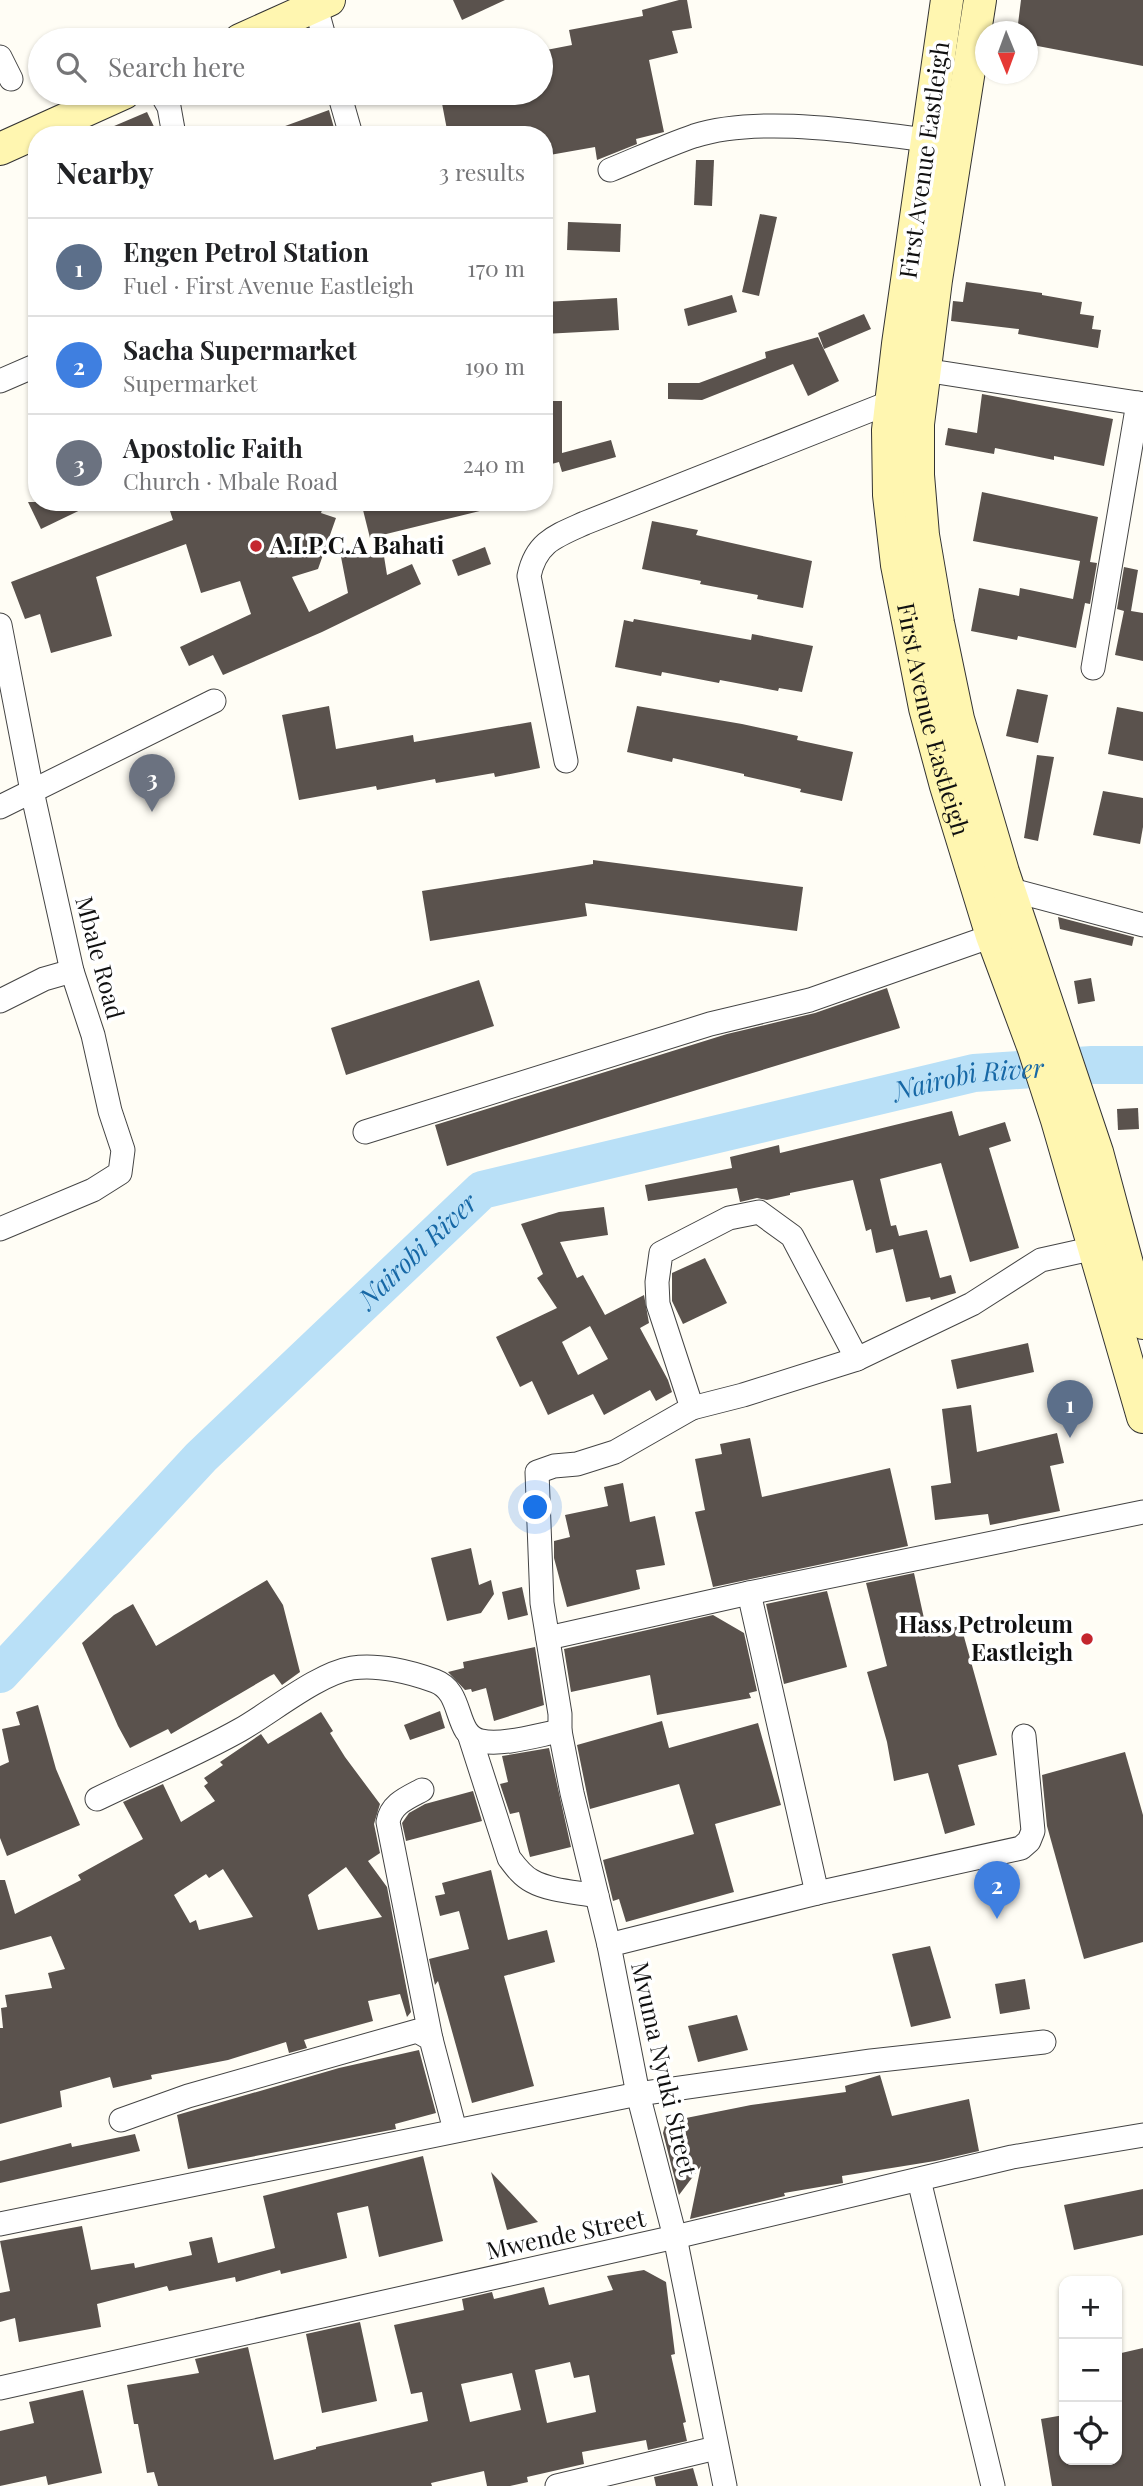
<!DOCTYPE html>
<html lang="en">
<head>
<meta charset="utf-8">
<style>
	body { margin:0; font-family:"Playfair Display",serif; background:#f6f6f6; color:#202124 }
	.controls { position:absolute; right:21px; bottom:21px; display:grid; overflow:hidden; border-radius:14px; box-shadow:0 2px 5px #0004 }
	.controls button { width:63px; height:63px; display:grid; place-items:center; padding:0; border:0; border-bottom:2px solid #e0e0e0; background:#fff; color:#202124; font:35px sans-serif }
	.compass { position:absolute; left:975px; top:21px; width:63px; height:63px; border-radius:50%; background:#fff; box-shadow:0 2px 5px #0004; rotate:179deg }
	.you { position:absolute; left:536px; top:1508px; width:24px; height:24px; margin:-18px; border:5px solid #fff; border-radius:50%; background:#1a73e8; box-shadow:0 0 0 10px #1a73e833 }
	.badge { display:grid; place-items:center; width:46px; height:46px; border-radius:50%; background:#c4262e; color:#fff; font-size:23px; font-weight:700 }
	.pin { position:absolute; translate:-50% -58px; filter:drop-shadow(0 2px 4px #0008) }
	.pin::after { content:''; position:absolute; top:37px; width:24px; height:21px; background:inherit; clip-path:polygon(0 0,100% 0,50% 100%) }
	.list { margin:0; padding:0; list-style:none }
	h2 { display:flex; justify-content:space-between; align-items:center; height:91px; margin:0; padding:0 28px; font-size:30px }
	h2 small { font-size:23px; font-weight:400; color:#757577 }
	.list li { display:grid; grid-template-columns:46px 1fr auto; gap:21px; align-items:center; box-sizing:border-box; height:98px; padding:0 28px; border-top:2px solid #e0e0e0 }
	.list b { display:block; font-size:26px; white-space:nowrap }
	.list p { margin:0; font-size:23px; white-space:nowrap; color:#757577 }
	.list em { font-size:23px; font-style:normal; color:#757577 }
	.icon { flex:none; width:38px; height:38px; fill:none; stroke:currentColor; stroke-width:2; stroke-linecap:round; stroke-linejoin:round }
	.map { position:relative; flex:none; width:1143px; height:2486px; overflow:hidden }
	.search { position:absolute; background:#fff; box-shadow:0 2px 5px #0004; left:28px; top:28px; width:525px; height:77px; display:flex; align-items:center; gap:18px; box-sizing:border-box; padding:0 24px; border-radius:38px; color:#757577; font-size:26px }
	.panel { position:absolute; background:#fff; box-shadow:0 2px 5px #0004; left:28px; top:126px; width:525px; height:385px; border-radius:28px }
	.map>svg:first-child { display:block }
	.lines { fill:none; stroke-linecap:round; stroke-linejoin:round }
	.river { stroke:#b9e0f7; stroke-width:38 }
	.building { fill:#5a524d; fill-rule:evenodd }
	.street-casing { stroke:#444; stroke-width:25 }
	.secondary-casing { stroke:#333; stroke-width:34 }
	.street { stroke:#fff; stroke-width:23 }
	.secondary { stroke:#fff6b0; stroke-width:32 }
	.poi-dot { fill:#c4262e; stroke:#fff; stroke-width:2.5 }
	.labels { text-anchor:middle; stroke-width:7; stroke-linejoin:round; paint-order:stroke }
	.street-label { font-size:24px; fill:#111; stroke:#fff }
	.poi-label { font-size:24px; font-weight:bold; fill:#111; stroke:#fff; text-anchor:start }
	.water-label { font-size:26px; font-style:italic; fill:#1768a6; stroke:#fff }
</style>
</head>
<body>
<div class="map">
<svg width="1143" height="2486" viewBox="0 0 1143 2486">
	<rect width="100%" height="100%" fill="#fffdf5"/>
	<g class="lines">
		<path class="river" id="s1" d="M0,1674L201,1457L482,1190L974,1073L1092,1065H1143"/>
	</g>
	<g class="building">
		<polygon points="453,0 505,0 462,20"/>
		<polygon points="679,0 687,0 692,28 672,31 678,53 649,60 664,132 636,139 637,144 597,160 595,147 544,156 544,135 448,135 440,93 541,93 541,51 572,45 569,30 643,16 642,10"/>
		<polygon points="1021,0 1143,0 1143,66 1027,44 1027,32 1017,32"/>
		<polygon points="329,110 336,135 266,135 266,133"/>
		<polygon points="147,112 158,135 93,135"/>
		<polygon points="696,160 714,160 712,206 694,205"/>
		<polygon points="760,214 777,217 759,296 742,292"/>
		<polygon points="568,222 621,224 620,252 567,250"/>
		<polygon points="966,282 1042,293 1042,295 1082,302 1080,314 1094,316 1092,329 1101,330 1098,348 1018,334 1019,329 951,321 953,301 963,302"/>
		<polygon points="732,295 737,312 688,326 684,309"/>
		<polygon points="617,298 619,330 544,334 544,302"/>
		<polygon points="864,314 871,329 824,349 818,333"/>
		<polygon points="818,337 839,381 808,396 793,364 702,400 668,399 668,383 699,383 766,358 765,352"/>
		<polygon points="982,394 1113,419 1104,466 1054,456 1054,460 995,448 994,454 945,445 948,428 977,433"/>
		<polygon points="544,401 562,401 562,453 611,440 616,457 562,472 559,462 544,466"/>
		<polygon points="982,492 1098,517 1090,562 1097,563 1090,604 1085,603 1076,648 1018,636 1017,640 971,631 979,588 1019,596 1020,588 1073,599 1080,561 973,541"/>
		<polygon points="28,502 97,502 41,529"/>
		<polygon points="167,502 325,502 321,513 336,518 318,569 292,577 309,612 348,593 341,557 383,550 387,575 412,564 421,584 322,632 223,675 213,655 189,666 180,647 251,614 240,581 201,593 186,544 96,577 112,636 51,653 40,614 25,619 11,582 173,520"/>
		<polygon points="361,502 491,502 492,508 370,538"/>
		<polygon points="652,521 698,530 696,535 812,561 803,608 757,599 758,595 700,584 701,581 642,569"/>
		<polygon points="485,547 491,564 458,576 452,560"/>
		<polygon points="1124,567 1138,570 1131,611 1143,613 1143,661 1115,655 1124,611 1117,609"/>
		<polygon points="634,619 751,640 752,634 813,646 802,692 779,688 778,691 720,680 719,683 662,672 661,676 615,667 624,620 633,622"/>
		<polygon points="1017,689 1048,695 1038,743 1006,736"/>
		<polygon points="329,706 336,749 413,735 414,742 531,722 540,768 495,777 494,773 436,783 435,779 377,790 376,786 299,800 282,715"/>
		<polygon points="637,706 742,724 798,736 797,740 853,752 842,801 800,792 801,789 744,776 744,774 673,758 672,762 627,752"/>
		<polygon points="1117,707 1143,712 1143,761 1108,754"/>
		<polygon points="1037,755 1054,757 1038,841 1024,838"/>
		<polygon points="1103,791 1143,798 1143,827 1140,844 1093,835"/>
		<polygon points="593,860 803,887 797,931 585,903 587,916 430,941 422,891 593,864"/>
		<polygon points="1058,917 1134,937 1132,946 1060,929"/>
		<polygon points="1091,978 1095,1001 1078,1004 1074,981"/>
		<polygon points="479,980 494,1026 346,1075 331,1028"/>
		<polygon points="887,988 900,1028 447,1166 435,1125 727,1034 815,1013"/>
		<polygon points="1138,1108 1139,1129 1118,1130 1117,1109"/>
		<polygon points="952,1111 959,1136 1005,1122 1011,1141 989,1148 1019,1248 970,1262 941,1163 880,1179 891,1226 896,1225 899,1236 927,1230 940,1278 951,1275 956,1293 931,1300 930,1297 906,1302 893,1249 876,1253 871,1229 866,1231 853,1180 790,1193 790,1195 767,1200 757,1198 740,1202 737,1188 648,1201 645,1185 732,1168 730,1157 779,1145 780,1153"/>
		<path d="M604,1207L608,1235L560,1242L577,1278L583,1275L605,1315L644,1295L649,1323L640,1328L668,1380L672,1392L656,1401L650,1390L604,1415L593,1394L548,1415L532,1381L520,1387L496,1337L557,1308L537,1278L543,1274L521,1224L559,1212ZM590,1326L608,1359L578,1375L562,1342Z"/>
		<polygon points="705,1258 727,1303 683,1324 672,1301 672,1273"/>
		<polygon points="1028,1343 1034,1372 957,1389 951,1360"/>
		<polygon points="971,1405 977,1452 1057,1433 1064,1463 1050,1466 1060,1511 990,1525 988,1514 935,1520 931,1486 951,1483 942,1409"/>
		<polygon points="750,1438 762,1497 890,1468 908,1546 713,1587 695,1512 705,1510 695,1459 722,1454 720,1444"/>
		<polygon points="623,1483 630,1522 655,1516 665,1565 636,1570 640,1589 567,1607 554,1558 554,1541 570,1537 565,1515 608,1506 604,1487"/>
		<polygon points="471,1548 479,1585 491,1580 494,1594 481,1613 447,1621 431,1558"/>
		<polygon points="914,1573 927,1632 961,1626 997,1755 958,1765 975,1825 945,1834 928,1773 894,1781 887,1742 867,1672 887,1666 866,1583"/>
		<polygon points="267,1580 283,1605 300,1672 282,1685 274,1674 270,1676 171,1734 168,1729 130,1748 118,1726 82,1643 114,1615 133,1604 156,1646"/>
		<polygon points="522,1587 528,1615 508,1620 502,1592"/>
		<polygon points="827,1591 847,1667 784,1684 766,1604"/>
		<polygon points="713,1615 744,1633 757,1691 749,1693 751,1698 657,1715 650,1675 571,1692 564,1649"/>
		<polygon points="535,1647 544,1705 494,1721 486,1688 472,1692 471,1689 465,1690 448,1672 464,1668 463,1662"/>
		<polygon points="38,1705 56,1769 80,1825 7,1856 0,1838 0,1766 9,1762 2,1729 20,1725 16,1712"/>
		<polygon points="440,1711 445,1728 410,1740 404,1725"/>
		<path d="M321,1712L333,1731L330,1733L345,1757L380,1804L374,1824L380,1853L368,1861L387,1887L411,2012L407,2017L400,1994L368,2001L373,2021L304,2040L307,2048L289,2053L286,2042L228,2060L151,2075L152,2079L113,2088L110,2077L60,2091L62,2107L0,2124V2028H3L1,2008L7,2007L5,1995L52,1988L48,1973L65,1969L51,1936L0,1950V1880H5L15,1914L81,1880L78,1875L143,1839L123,1802L163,1784L181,1822L215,1801L204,1786L208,1783L204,1778L223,1765L220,1762L261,1734L268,1744ZM346,1867L382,1917L318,1930L308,1895ZM223,1869L253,1917L199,1930L196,1920L190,1923L174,1895L206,1874L209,1878Z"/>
		<polygon points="662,1721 669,1748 758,1723 781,1805 715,1824 734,1892 626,1922 619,1899 613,1901 603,1860 694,1834 679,1784 590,1809 577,1745"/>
		<polygon points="549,1748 571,1847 530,1857 519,1812 510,1814 500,1784 508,1782 502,1756"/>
		<polygon points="1125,1752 1143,1815 1143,1942 1084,1959 1047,1826 1042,1775"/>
		<polygon points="473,1791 482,1821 406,1841 402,1823 409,1813 425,1804"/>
		<polygon points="491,1870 508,1940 547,1930 555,1962 504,1976 534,2086 472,2103 438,1981 435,1985 429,1959 469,1949 459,1911 440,1916 435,1896 445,1894 442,1883"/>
		<polygon points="930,1946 951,2018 911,2027 892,1954"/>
		<polygon points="1025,1979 1030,2009 1000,2014 995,1984"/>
		<polygon points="737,2015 748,2050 698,2062 688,2026"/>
		<polygon points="419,2050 436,2113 395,2124 396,2129 188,2169 177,2115 339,2068"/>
		<polygon points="880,2075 892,2116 969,2099 979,2151 935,2161 842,2176 843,2183 784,2193 785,2196 690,2219 701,2166 679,2195 663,2133 666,2122 751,2105 846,2092 845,2086"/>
		<polygon points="135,2134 140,2151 0,2183 0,2161 71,2143 72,2147"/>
		<polygon points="423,2156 443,2241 379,2257 368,2206 337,2213 347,2258 281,2274 280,2270 236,2282 235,2277 169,2291 167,2286 97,2304 101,2327 19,2342 15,2318 0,2322 0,2293 10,2291 0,2241 82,2226 91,2270 134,2263 135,2268 192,2255 189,2242 212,2237 218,2263 275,2248 263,2196"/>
		<polygon points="491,2172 538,2222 507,2230"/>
		<polygon points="1143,2189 1143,2235 1074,2250 1064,2205"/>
		<path d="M644,2270L666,2282L675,2354L671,2355L686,2422L683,2423L687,2441L648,2450L646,2440L582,2452L584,2464L527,2477L528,2482L510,2486H487L484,2471L431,2483L432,2486H158L154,2472L147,2473L138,2424H134L127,2385L199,2373L195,2359L248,2347L274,2460L316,2449V2447L428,2421L422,2392L411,2394L394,2325L464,2310L462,2299L492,2292L494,2299L544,2287L549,2305L613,2290L607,2276ZM570,2362L574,2378L589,2375L596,2412L547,2423L535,2370ZM512,2373L521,2410L470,2422L461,2384Z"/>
		<polygon points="360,2322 377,2401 322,2413 306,2334"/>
		<polygon points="1143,2348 1143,2486 1052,2486 1041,2419 1064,2415 1064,2460 1117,2460 1117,2354"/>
		<polygon points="83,2390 102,2473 48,2485 46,2476 0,2486 0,2431 34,2423 29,2402"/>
		<polygon points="693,2468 698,2486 656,2486 654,2477"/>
	</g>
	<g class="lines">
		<g class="street-casing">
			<g id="street">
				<polyline points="314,0 325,40"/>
				<polyline points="0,57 11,79"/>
				<polyline points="161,93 169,107 174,135"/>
				<polyline points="339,93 351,135"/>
				<path d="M610,170C637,159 665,146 694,136C760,115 859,132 928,140"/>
				<polyline points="924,370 1143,404"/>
				<polyline points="0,381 37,365"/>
				<polyline points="0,625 32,791 72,971 93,1035 110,1111 123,1150 120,1173 93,1190 0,1229"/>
				<polyline points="1093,668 1138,403"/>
				<path d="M566,761L529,576C536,542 556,536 585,523L891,402"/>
				<polyline points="0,807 214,701"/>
				<polyline points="1008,889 1143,925"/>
				<polyline points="0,1001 44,979 72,971"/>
				<polyline points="365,1132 710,1024 810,1000 992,936"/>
				<polyline points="692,1408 658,1304 657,1282 661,1253 729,1218 759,1212 792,1236 857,1359"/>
				<polyline points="749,1593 817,1893"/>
				<polyline points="548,1638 749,1593 1143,1512"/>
				<path d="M470,1737L509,1858C515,1866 522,1876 532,1881C550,1891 577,1892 597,1896"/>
				<path d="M422,1790C407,1798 391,1804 388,1822L431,2039"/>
				<path d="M97,1799C144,1776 194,1756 240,1730C272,1712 317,1674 352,1668C378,1664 411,1672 435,1681C465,1692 453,1735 481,1741C502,1746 538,1735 560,1731"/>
				<polyline points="609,1945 572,1793 560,1731 560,1714 542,1603 537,1472 554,1466 577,1464 615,1452 692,1408 743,1395 857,1359 972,1304 1041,1260 1095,1248"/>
				<polyline points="121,2120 188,2096 417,2031 431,2039 455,2130"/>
				<polyline points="919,2180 993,2486"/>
				<polyline points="0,2224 638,2094 871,2061 1044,2042"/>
				<polyline points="0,2388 675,2237 1012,2157 1143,2135"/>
				<polyline points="557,2486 716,2448"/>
				<polyline points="725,2486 675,2237 638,2094 609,1945 817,1893 1021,1848 1029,1841 1033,1831 1024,1736"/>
			</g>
		</g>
		<g class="secondary-casing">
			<g id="secondary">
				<path id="s2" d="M947,0L898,344L888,430L889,495L897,565L925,708L946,786L992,936L1034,1049L1057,1120L1143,1417"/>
				<polyline points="980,0 936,280 918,424 918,475 923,535 938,623 958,719 1003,872 1097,1152 1143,1323"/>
				<polyline points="240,40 329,0"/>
				<polyline points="0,149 124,93"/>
			</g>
		</g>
		<use href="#street" class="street"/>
		<use href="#secondary" class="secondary"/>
	</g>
	<g class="poi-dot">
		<circle cx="256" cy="546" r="7"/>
		<circle cx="1087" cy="1639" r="7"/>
	</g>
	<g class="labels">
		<g class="street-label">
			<text transform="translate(925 160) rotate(-82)" y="8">First Avenue Eastleigh</text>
			<text dy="8" stroke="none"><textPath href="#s2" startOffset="728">First Avenue Eastleigh</textPath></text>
			<text transform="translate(99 958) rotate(75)" y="8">Mbale Road</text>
			<text transform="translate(663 2069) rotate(77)" y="8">Mvuma Nyuki Street</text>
			<text transform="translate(566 2235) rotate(-12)" y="8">Mwende Street</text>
		</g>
		<g class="poi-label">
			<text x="270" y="554">A.I.P.C.A Bahati</text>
			<text x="1073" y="1633" text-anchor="end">Hass Petroleum<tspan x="1073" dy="28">Eastleigh</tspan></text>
		</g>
		<g class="water-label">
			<text dy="9" stroke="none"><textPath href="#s1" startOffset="1183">Nairobi River</textPath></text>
			<text dy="9" stroke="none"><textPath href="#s1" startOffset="595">Nairobi River</textPath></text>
		</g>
	</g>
</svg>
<div class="controls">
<button>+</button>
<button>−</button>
<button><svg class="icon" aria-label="locate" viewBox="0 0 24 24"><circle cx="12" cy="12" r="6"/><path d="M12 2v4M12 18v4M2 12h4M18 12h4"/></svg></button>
</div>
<svg class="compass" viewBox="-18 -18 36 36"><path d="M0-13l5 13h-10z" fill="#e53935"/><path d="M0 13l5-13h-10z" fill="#757577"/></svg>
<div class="you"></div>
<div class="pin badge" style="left:1070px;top:1438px;background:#5c6f8a">1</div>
<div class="pin badge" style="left:997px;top:1919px;background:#3f7fe0">2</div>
<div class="pin badge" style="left:152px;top:812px;background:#6b7280">3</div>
<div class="search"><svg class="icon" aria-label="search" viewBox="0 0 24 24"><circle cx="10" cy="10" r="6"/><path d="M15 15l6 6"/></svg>Search here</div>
<section class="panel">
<h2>Nearby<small>3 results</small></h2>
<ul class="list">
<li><span class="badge" style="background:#5c6f8a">1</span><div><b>Engen Petrol Station</b><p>Fuel · First Avenue Eastleigh</p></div><em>170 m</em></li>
<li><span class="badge" style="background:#3f7fe0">2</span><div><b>Sacha Supermarket</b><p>Supermarket</p></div><em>190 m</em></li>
<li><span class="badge" style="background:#6b7280">3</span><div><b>Apostolic Faith</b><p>Church · Mbale Road</p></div><em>240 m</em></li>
</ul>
</section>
</div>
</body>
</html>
